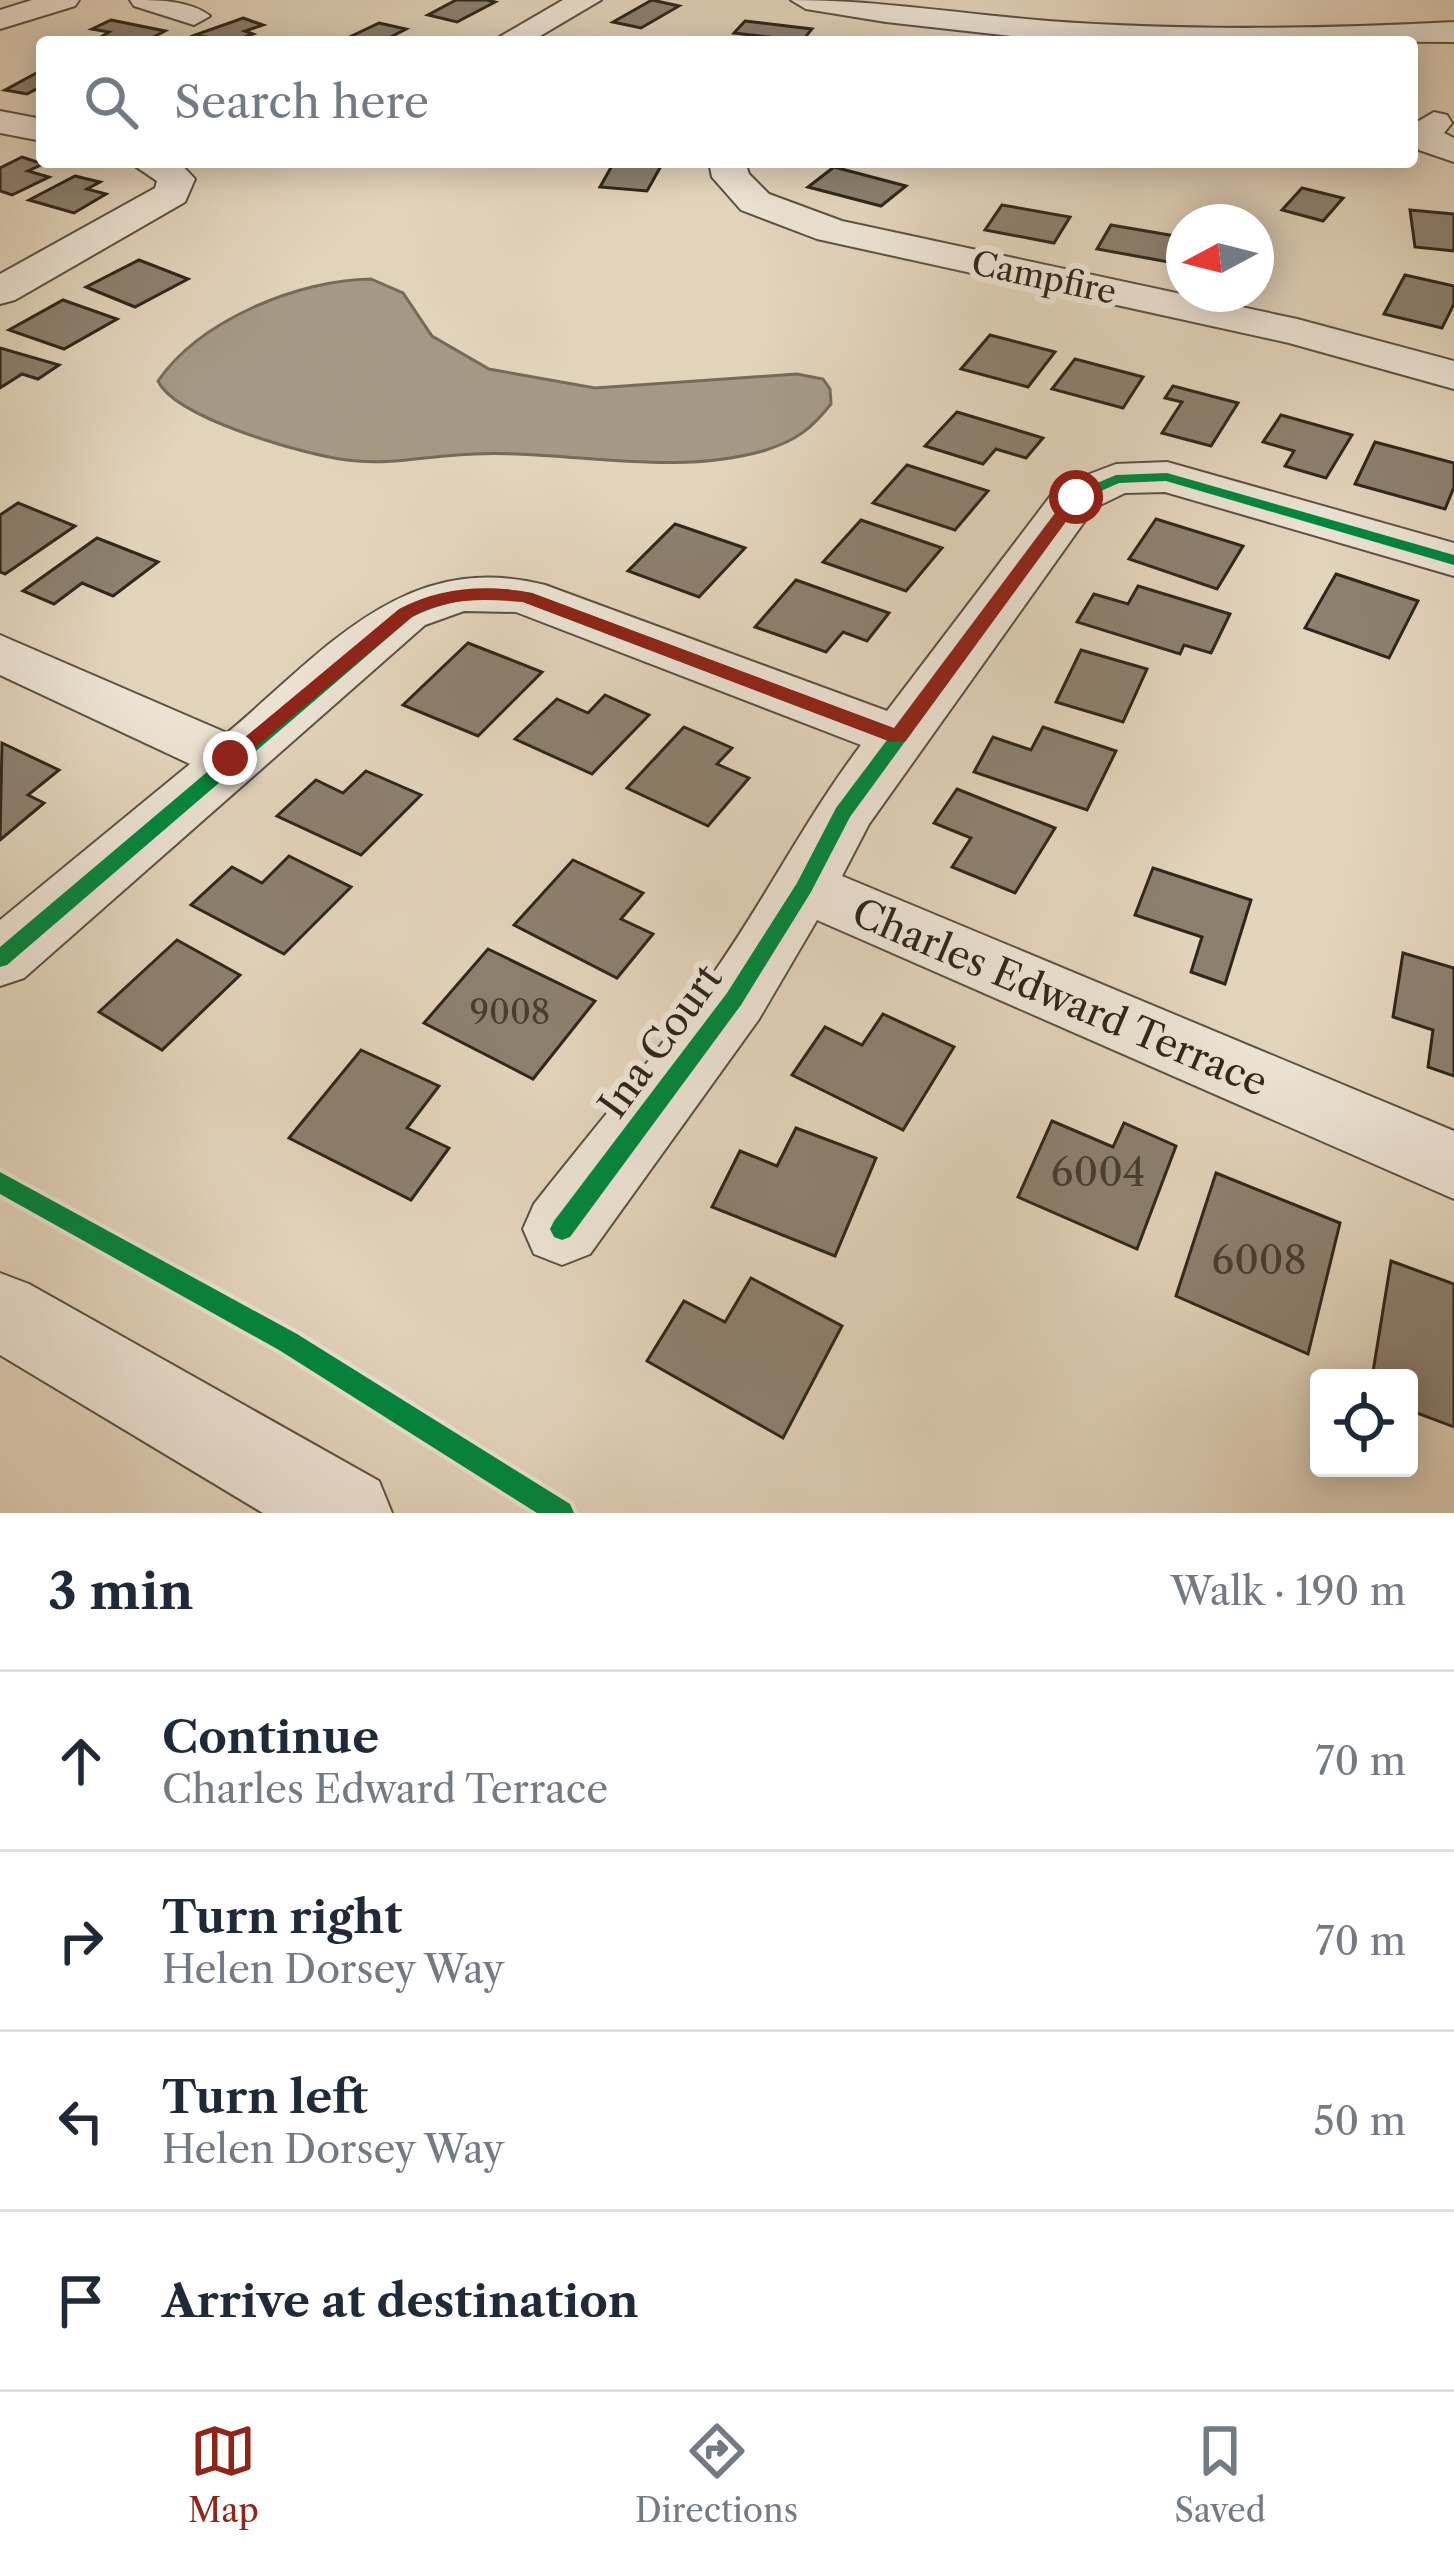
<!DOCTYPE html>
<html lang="en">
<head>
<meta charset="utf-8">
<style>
	body { margin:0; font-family:"Libre Caslon Text",serif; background:#f6f6f7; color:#1f2937 }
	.controls { position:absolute; right:36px; bottom:36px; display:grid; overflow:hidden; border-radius:12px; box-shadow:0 6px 30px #0003 }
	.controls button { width:108px; height:108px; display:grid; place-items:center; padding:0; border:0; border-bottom:3px solid #e0e1e3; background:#fff; color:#1f2937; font:60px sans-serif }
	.compass { position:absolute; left:1166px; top:204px; width:108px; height:108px; border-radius:50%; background:#fff; box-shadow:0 6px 30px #0003; rotate:263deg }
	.stop { position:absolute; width:36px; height:36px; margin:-27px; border:9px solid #8f2418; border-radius:50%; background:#fff }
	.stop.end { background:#8f2418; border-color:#fff; box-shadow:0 3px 12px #0008 }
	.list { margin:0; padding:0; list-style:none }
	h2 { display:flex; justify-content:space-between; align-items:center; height:156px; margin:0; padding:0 48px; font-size:51px }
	h2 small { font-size:39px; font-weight:400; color:#747a83 }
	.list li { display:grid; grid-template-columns:78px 1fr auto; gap:36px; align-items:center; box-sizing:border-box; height:180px; padding:0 48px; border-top:3px solid #e0e1e3 }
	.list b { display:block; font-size:45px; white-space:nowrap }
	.list p { margin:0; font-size:39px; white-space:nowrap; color:#747a83 }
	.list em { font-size:39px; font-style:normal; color:#747a83 }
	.icon { flex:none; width:66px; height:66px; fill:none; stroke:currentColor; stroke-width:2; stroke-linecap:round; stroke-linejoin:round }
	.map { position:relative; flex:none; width:1454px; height:1513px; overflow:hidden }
	.search { position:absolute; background:#fff; box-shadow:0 6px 30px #0003; left:36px; right:36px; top:36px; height:132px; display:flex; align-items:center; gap:30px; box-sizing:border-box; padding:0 42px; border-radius:12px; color:#747a83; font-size:45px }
	.sheet { height:876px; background:#fff }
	nav { display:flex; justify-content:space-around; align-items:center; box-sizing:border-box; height:168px; border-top:3px solid #e0e1e3; background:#fff; font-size:33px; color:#747a83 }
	nav a { display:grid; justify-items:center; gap:6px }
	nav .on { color:#8f2418 }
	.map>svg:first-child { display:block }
	.water { fill:#a59985; stroke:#766b5b; stroke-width:3 }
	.building { fill:#8d806f; stroke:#30271c; stroke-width:3 }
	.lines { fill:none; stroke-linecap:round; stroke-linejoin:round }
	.minor-casing { stroke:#5c5244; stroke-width:4 }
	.minor { fill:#ece2d3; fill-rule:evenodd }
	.cycleway-casing { stroke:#ece2d3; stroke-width:8 }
	.cycleway { fill:#00873e; fill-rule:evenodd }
	.route { fill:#8f2418 }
	.labels { text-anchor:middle; stroke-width:12; stroke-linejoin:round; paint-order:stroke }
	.far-street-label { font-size:33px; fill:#30271c; stroke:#ece2d3 }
	.number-label { font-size:33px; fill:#473d31 }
	.street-label { font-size:39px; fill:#30271c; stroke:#ece2d3 }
	.near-number-label { font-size:39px; fill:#473d31 }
</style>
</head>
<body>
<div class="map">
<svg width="1454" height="1513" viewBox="0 0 1454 1513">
	<rect width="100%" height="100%" fill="#e2d3bb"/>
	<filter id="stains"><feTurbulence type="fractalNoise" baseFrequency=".00167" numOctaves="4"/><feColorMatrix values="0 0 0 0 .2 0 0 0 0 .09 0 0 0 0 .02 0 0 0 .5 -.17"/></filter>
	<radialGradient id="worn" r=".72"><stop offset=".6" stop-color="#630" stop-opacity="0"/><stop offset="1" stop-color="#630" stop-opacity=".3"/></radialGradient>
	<path class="water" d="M371,279L403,293L432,336L489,369L595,388L797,374L823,379L830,389L831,404C811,429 797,440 766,450C671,478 570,450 474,454C432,455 390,466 347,460C305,455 175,418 158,381C200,320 298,280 371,279Z"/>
	<g class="building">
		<polygon points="456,0 487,0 495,2 457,22 428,15"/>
		<polygon points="652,0 679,6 641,28 613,22"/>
		<polygon points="243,18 263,25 245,31 253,34 231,42 195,35"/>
		<polygon points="111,20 165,31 144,42 126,42 101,37 109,32 92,29"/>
		<polygon points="745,21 812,29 802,41 734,33"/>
		<polygon points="379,23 406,29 381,42 339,42"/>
		<polygon points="42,70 42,86 27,94 5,90"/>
		<polygon points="22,157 43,164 28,171 49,177 12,195 0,191 0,168"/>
		<polygon points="614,162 661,166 647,191 600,187"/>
		<polygon points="834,167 906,186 881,206 808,187"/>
		<polygon points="75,176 100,182 87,189 106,194 74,213 29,200"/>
		<polygon points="1302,188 1343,198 1323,221 1282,210"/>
		<polygon points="1002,205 1070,217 1054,243 985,230"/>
		<polygon points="1410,210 1454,214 1454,251 1415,247"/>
		<polygon points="1111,225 1181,237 1169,262 1097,249"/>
		<polygon points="139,260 188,279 135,307 86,287"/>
		<polygon points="1405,275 1454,286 1454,304 1442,328 1384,314"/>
		<polygon points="63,300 117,319 64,349 9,330"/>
		<polygon points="990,335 1055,352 1028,387 961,369"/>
		<polygon points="0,348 59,365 38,379 22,374 0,388"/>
		<polygon points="1075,359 1143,377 1123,408 1052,389"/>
		<polygon points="1173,386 1238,403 1211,446 1162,433 1182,402 1165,398"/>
		<polygon points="957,412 1043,438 1026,458 996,449 983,464 925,446"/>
		<polygon points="1281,415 1352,435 1326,478 1285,466 1294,451 1263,442"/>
		<polygon points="1375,442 1454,463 1454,487 1445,509 1355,484"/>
		<polygon points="907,465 988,491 955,530 873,503"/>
		<polygon points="18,503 75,526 5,574 0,572 0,515"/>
		<polygon points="1156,519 1243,546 1217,589 1129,559"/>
		<polygon points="861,520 942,548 906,591 823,562"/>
		<polygon points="675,524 745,548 699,597 628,571"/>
		<polygon points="97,538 158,562 113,596 82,583 54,604 23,591"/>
		<polygon points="1336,574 1418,601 1389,658 1305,628"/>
		<polygon points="796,580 889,613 867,641 843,632 826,652 755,627"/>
		<polygon points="1138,586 1230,614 1211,653 1184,645 1180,654 1077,622 1094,594 1128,604"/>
		<polygon points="468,643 542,672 478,736 403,705"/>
		<polygon points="1081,650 1147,669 1123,722 1056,702"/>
		<polygon points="605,695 649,715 592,774 515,739 557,699 588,713"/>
		<polygon points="684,727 732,748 717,764 749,778 708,826 627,788"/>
		<polygon points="1043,727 1116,751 1087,810 974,772 993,737 1031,750"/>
		<polygon points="2,743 59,770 28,795 44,803 0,840"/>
		<polygon points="366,771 421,795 361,855 277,816 316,780 343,793"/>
		<polygon points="957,789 1055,828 1015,893 952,867 971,838 934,823"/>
		<polygon points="289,856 351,887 284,954 191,905 232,867 262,883"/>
		<polygon points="573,860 643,893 621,919 653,934 617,978 514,925"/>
		<polygon points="1153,868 1251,900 1225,984 1191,972 1202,937 1135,915"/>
		<polygon points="177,940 240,975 162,1050 99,1012"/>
		<polygon points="488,949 595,1001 533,1079 424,1023"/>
		<polygon points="1403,953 1454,968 1454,1076 1428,1067 1433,1030 1393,1017"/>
		<polygon points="883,1014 954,1047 903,1130 792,1075 825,1027 862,1045"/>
		<polygon points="361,1050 439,1086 407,1128 449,1148 411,1200 289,1138"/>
		<polygon points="1052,1121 1113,1147 1124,1123 1176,1146 1137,1249 1018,1197"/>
		<polygon points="796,1128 876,1158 835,1256 712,1207 740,1151 777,1166"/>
		<polygon points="1216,1173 1340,1223 1308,1354 1176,1296"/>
		<polygon points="1391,1261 1454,1284 1454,1427 1409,1410 1409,1378 1372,1378"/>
		<polygon points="751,1278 842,1326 783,1438 647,1361 684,1301 725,1322"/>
	</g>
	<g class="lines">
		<g class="minor-casing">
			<g id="minor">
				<polygon points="32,0 79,0 75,6 0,29 0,10"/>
				<path d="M130,0C156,0 190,0 210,16L194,25L134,6Z"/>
				<polygon points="563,0 601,0 530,42 496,39"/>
				<path d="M791,0C877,0 962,14 1048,21C1183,31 1319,29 1454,22V42L1048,40L886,22L806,9Z"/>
				<polygon points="0,111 42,119 42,141 0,133"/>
				<polygon points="1434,112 1447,115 1452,123 1444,133 1454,138 1454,162 1419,150 1412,141 1412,125"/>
				<polygon points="129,162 179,162 195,179 185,202 15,300 0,304 0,274 155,188 157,181"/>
				<polygon points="709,162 745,162 749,174 769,194 842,221 1297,319 1454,361 1454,389 1289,343 817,239 741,210 712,177"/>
				<path d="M1167,462L1454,543V576L1165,492L1125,493L1094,508L869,824L842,876L1454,1131V1199L817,920L759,1019L590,1254L562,1265L534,1254L523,1229L534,1204C593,1129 656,1056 710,978C764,902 805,819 861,745L516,612L464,611L425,625L24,978L0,986V920L190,764L0,675V635L227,733C325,651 404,549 545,585L887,711L1058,486L1116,464Z"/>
				<polygon points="0,1273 29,1284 379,1481 392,1513 263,1513 0,1355"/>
			</g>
		</g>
		<use href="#minor" class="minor"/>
		<g class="cycleway-casing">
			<g id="cycleway">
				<path d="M1167,473L1454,555V565L1166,481L1119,483L1081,500L850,817L811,892L741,1005L570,1237L562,1240L554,1237L550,1229L554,1221L727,993L797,883L836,808L887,740L523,602C483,596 448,599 412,617L7,965L0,967V947L400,609C442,589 486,584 532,593L895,729L1071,494L1116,475Z"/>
				<polygon points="0,1172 297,1334 570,1504 574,1513 537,1513 279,1350 0,1194"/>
			</g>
		</g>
		<use href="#cycleway" class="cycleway"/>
	</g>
	<path class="route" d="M1076,492L1084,497L905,742H891L523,602C483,599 448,597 412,617L237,763L230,765L220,758L399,609C440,587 487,584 532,593L894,728L1070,493Z"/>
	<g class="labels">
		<g class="far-street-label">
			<text transform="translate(1044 277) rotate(12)" y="12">Campfire</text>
		</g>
		<g class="number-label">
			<text x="510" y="1024">9008</text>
		</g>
		<g class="street-label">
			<text transform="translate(1060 997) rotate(23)" y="14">Charles Edward Terrace</text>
			<text transform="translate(660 1041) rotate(-54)" y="14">Ina Court</text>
		</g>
		<g class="near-number-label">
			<text x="1098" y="1186">6004</text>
			<text x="1259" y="1274">6008</text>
		</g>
	</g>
	<rect width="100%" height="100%" filter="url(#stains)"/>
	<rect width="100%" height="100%" fill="url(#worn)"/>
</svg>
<div class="controls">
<button><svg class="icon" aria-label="locate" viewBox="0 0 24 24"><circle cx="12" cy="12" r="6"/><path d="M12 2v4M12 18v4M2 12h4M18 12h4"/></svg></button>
</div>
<svg class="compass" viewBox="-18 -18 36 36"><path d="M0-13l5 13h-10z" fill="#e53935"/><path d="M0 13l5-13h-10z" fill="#747a83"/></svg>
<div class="stop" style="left:1076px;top:497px"></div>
<div class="stop end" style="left:230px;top:758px"></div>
<div class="search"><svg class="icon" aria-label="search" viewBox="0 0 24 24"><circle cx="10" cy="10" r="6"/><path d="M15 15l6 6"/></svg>Search here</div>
</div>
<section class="sheet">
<h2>3 min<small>Walk · 190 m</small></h2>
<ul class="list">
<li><svg class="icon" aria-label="ahead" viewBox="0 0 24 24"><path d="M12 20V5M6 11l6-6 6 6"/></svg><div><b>Continue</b><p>Charles Edward Terrace</p></div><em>70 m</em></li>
<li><svg class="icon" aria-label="right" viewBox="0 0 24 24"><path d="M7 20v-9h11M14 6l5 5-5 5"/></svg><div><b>Turn right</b><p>Helen Dorsey Way</p></div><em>70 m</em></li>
<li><svg class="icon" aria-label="left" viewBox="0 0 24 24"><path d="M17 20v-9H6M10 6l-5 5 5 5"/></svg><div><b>Turn left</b><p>Helen Dorsey Way</p></div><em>50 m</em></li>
<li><svg class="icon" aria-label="arrive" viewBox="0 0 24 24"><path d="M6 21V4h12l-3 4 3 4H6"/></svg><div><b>Arrive at destination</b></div></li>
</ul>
</section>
<nav>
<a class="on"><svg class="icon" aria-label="map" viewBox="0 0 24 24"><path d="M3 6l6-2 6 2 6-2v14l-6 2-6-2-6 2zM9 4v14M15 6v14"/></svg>Map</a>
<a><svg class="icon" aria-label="directions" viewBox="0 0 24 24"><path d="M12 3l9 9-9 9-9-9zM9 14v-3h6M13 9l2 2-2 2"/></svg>Directions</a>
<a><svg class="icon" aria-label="saved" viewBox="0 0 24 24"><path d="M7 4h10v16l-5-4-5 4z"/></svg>Saved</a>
</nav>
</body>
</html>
